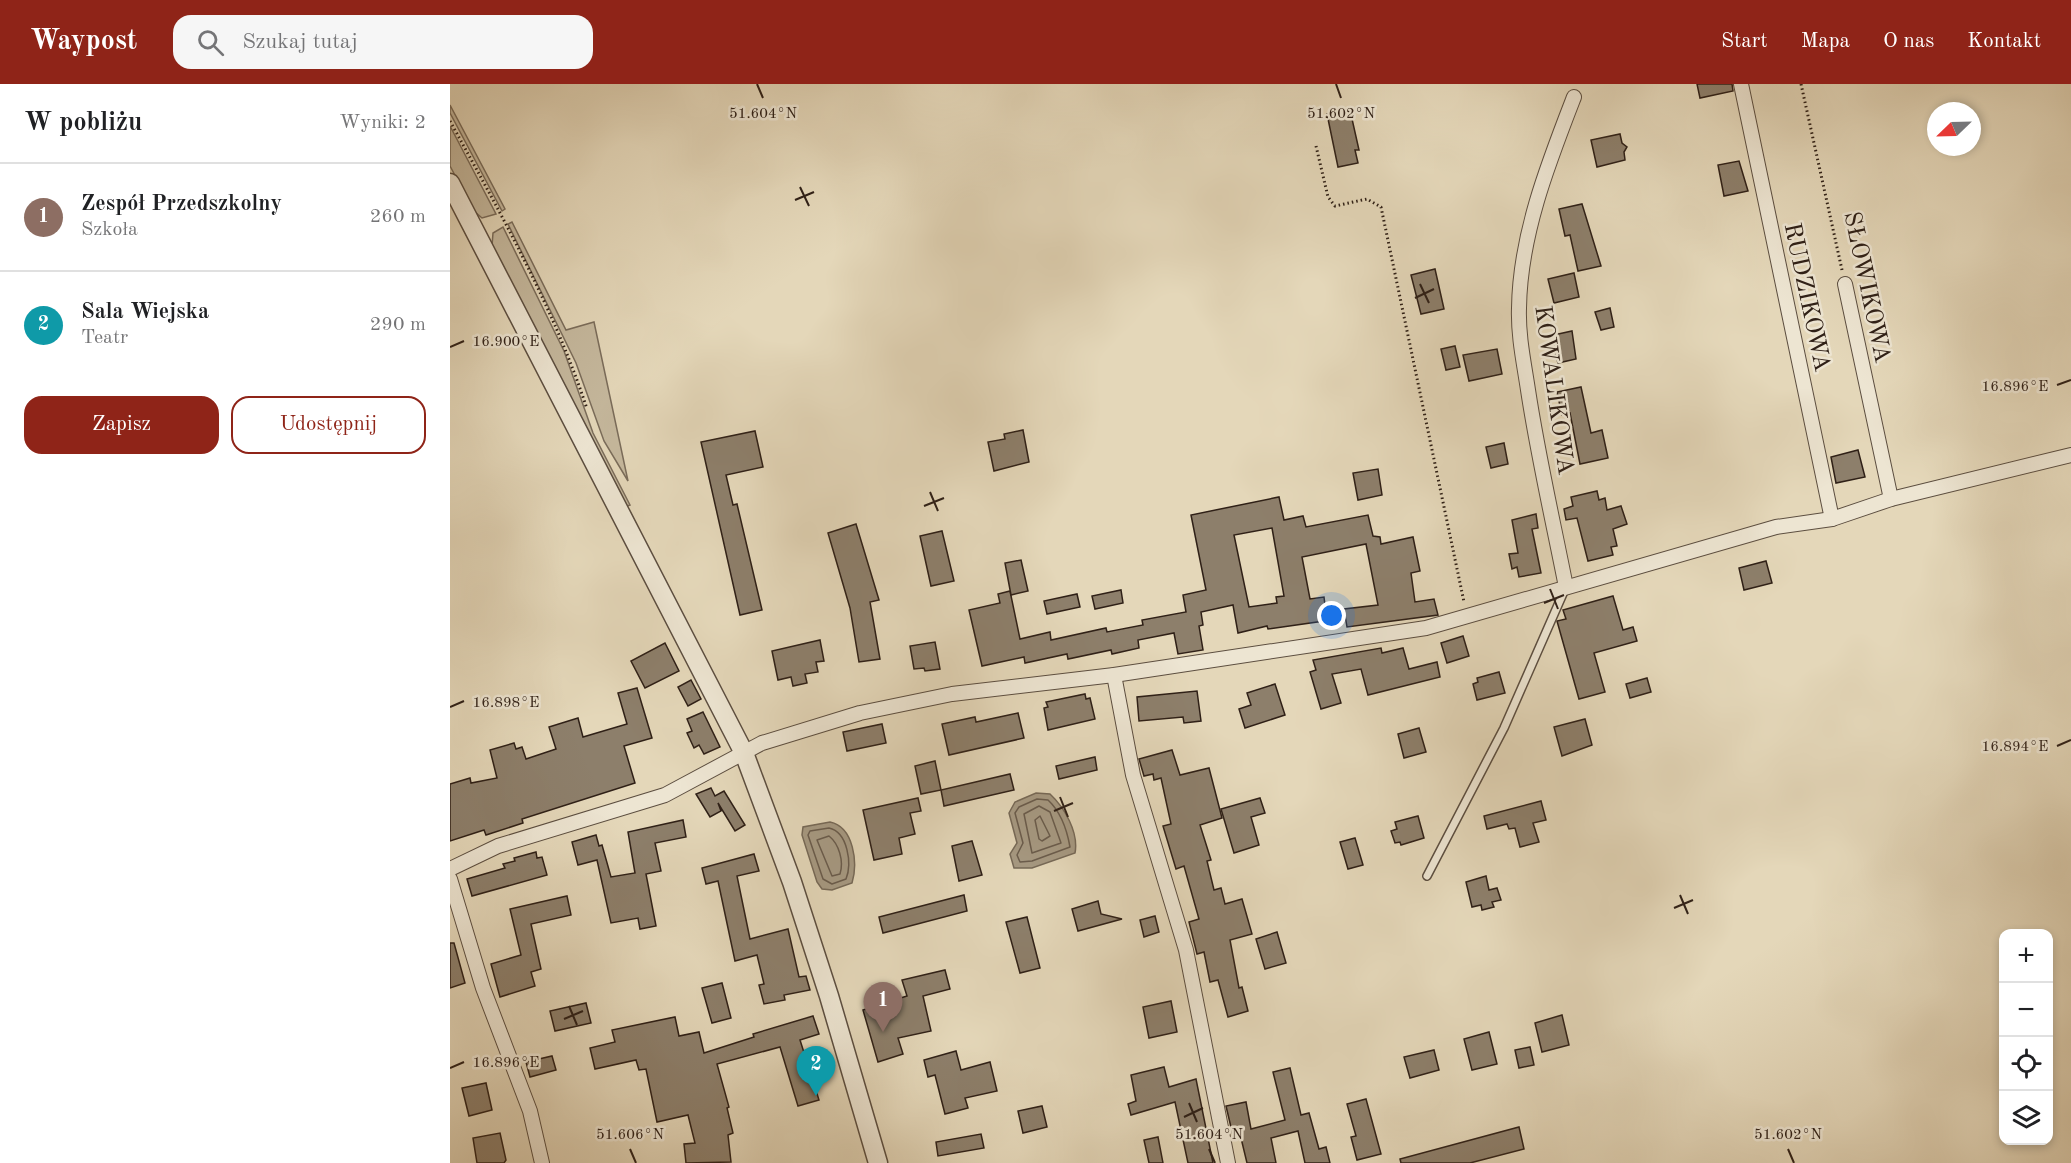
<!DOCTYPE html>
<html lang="pl">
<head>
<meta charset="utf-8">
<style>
	body { margin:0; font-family:"Old Standard TT",serif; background:#f6f6f6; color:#202124 }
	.controls { position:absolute; right:18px; bottom:18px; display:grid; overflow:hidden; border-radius:12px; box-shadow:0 3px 9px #0003 }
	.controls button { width:54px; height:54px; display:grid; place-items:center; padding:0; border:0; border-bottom:2px solid #e0e0e0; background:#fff; color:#202124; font:30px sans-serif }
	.compass { position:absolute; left:1477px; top:18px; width:54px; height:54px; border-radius:50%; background:#fff; box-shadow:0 3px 9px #0003; rotate:247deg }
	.you { position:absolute; left:882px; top:532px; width:21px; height:21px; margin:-15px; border:4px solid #fff; border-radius:50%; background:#1a73e8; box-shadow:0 0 0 9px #1a73e833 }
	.badge { display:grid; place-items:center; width:39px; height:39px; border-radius:50%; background:#8f2418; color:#fff; font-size:20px; font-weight:700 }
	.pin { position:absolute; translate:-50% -50px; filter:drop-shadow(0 2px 3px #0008) }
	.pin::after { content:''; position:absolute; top:32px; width:21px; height:18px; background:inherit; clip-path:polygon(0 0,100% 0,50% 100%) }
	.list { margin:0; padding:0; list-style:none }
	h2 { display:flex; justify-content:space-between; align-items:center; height:78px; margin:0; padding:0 24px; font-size:26px }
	h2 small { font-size:20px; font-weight:400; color:#757577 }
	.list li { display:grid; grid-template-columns:39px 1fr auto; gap:18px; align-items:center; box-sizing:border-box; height:108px; padding:0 24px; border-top:2px solid #e0e0e0 }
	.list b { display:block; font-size:22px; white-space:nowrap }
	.list p { margin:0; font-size:20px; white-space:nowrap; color:#757577 }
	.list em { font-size:20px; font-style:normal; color:#757577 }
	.actions { display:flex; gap:12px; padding:18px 24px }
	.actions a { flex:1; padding:14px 0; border:2px solid #8f2418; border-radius:18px; text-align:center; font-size:21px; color:#8f2418 }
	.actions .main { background:#8f2418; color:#fff }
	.icon { flex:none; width:33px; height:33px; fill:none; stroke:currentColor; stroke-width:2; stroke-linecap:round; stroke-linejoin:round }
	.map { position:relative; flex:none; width:1621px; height:1079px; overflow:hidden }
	header { display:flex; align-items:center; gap:36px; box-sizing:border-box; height:84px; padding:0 30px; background:#8f2418; color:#fff }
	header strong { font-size:28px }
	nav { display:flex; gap:33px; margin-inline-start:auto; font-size:21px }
	.search { width:420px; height:54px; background:#f6f6f6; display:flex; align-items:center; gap:15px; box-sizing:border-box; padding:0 21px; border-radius:18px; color:#757577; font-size:22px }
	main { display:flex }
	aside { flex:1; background:#fff }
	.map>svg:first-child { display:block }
	.green { fill:#c5b89d; stroke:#7a6c5a; stroke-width:1.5 }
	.water { fill:#a69982; stroke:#766957; stroke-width:1.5 }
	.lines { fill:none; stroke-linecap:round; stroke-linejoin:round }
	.shore { stroke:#6a5c4c; stroke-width:1.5 }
	.building { fill:#8d7f6b; stroke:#2f2017; stroke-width:1.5; fill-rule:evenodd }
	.service-casing { stroke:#5c4e40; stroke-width:10 }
	.minor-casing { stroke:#5c4e40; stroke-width:16 }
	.tertiary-casing { stroke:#5c4e40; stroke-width:21 }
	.path { stroke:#2f2017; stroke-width:3; stroke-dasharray:1.5 3; stroke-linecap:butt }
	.service { stroke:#ede5d2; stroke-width:7 }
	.minor { stroke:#ede5d2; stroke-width:14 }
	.tertiary { stroke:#ede5d2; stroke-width:18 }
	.ticks { fill:none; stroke:#2f2017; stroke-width:2 }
	.labels { text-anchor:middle; stroke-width:5; stroke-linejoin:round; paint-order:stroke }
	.street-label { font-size:24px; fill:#2f2017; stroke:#ede5d2 }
	.ticks-label { font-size:15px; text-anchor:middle; fill:#2f2017; stroke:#ede5d2; stroke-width:5; stroke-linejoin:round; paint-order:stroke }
</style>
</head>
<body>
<header>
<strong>Waypost</strong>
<div class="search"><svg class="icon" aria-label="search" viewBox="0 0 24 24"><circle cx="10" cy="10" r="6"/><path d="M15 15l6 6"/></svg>Szukaj tutaj</div>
<nav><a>Start</a><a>Mapa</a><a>O nas</a><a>Kontakt</a></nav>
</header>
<main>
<aside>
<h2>W pobliżu<small>Wyniki: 2</small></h2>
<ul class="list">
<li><span class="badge" style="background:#8d6e63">1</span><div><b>Zespół Przedszkolny</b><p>Szkoła</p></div><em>260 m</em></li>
<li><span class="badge" style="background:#0f9aa8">2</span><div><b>Sala Wiejska</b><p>Teatr</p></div><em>290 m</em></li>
</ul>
<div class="actions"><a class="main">Zapisz</a><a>Udostępnij</a></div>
</aside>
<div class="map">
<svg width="1621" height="1079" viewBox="0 0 1621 1079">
	<rect width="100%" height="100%" fill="#e4d7b9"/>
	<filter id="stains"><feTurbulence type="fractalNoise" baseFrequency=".00333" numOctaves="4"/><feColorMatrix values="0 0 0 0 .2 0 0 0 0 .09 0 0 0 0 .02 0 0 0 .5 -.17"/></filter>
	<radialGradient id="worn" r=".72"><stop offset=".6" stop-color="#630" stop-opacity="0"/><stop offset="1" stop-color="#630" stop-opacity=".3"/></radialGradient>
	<g class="green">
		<polygon points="0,21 55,125 52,127 0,29"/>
		<polygon points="0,42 46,130 32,134 24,127 0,82"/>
		<polygon points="62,138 116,246 144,238 178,397 154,357 126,279 58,140"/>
		<polygon points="53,143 114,267 143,349 180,421 177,422 42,162 43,149"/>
	</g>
	<g class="water">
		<path d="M586,709L600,710C614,723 629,748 625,769L582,784H564L560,770L567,759L559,729L565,718Z"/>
		<path d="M380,738C404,743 408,779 402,799L382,806L372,805L367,798L352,751L353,743Z"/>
	</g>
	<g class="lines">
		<g class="shore">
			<path d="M587,715L598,716C611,728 617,746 620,763L582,777L570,778L567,771L573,759L565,729L569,723Z"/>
			<polygon points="589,722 600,728 611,759 582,769 574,730"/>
			<polygon points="590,732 600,752 592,757 589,755 585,736"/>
			<path d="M379,744C398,748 402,780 396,795L382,800L373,795L358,751L360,747Z"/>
			<path d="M379,752C389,760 394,777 390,790L382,792L367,756Z"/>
		</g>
	</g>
	<g class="building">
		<polygon points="1247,0 1282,0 1283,7 1250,14"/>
		<polygon points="900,26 909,66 905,66 908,79 888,83 877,30"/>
		<polygon points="1170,50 1172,59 1177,63 1174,68 1175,76 1147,83 1141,56"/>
		<polygon points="1289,77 1298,107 1274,112 1268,81"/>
		<polygon points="1132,120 1151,182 1128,187 1120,151 1115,152 1109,125"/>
		<polygon points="985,185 994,225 971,230 961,191"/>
		<polygon points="1124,189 1129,213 1104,219 1098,195"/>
		<polygon points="1160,224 1164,243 1151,246 1145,228"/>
		<polygon points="1122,247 1126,275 1108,279 1106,271 1103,272 1099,252"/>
		<polygon points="1005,262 1010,283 996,286 991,265"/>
		<polygon points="1047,265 1052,290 1019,297 1013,271"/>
		<polygon points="1131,303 1141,349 1152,346 1158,374 1130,380 1120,329 1112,331 1107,308"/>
		<polygon points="573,346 579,378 544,387 538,358 555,355 554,350"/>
		<polygon points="305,347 313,383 276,391 283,421 287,420 312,526 290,531 251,358"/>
		<polygon points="1054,359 1058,380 1041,384 1036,363"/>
		<polygon points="1408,366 1415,393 1386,399 1381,373"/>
		<polygon points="928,385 932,411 908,416 903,389"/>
		<polygon points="1147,407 1149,416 1155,414 1157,426 1171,422 1177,440 1163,445 1167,462 1161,463 1163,471 1138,477 1127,434 1116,436 1114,425 1123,422 1121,413"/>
		<path d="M829,413L834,436L853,432L856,443L918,431L923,452L930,453L931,460L963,453L970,487L961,489L965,518L984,515L988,531L897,543L894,525L928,521L916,460L852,473L860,515L874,513L875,521L878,520L881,536L818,545L817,542L788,549L783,521L751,528L753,541L749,542L753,566L728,570L724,549L688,556L689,564L662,570L661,566L618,575L617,570L575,579L574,573L532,582L519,526L550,519L548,510L560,507L570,555L600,548L601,556L656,544L657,548L693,541L692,536L736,528L733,511L756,506L741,431ZM822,444L834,512L826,513L827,519L799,523L784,451Z"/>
		<polygon points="1086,430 1088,444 1082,445 1091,489 1069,493 1067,483 1062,485 1059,470 1068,469 1062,436"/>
		<polygon points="406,440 429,516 420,518 430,575 409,578 400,524 378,449"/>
		<polygon points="492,447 504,497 481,502 470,452"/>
		<polygon points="571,476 578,507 561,511 555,479"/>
		<polygon points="1316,477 1322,499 1294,506 1289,484"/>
		<polygon points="671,506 673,519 645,525 642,512"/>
		<polygon points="627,510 630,523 597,530 594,517"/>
		<polygon points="1163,512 1173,546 1183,543 1187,557 1144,569 1155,608 1129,615 1107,537 1116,535 1113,526"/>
		<polygon points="1013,552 1019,572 997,579 991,559"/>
		<polygon points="370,556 374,577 366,578 368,588 355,590 357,599 343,602 341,593 328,596 322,567"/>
		<polygon points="485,558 490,585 475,587 474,584 464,585 460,562"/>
		<polygon points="215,559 229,587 195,604 181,577"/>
		<polygon points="931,564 932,569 953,564 959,585 987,578 990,593 918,611 911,585 882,590 891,619 871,625 860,588 866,586 863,576"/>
		<polygon points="1049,588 1055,609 1027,616 1023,600 1028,598 1027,594"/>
		<polygon points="1197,594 1201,608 1180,614 1176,600"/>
		<polygon points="241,596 251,615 238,622 228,603"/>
		<polygon points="825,600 835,631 795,644 789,625 801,621 797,609"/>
		<polygon points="187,604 202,654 174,662 185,699 72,735 73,739 36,751 34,746 0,757 0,700 20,694 21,699 47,694 40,666 64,659 66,665 72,663 76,675 106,665 99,643 128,634 133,653 177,640 168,609"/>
		<polygon points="747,607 751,637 734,639 733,633 689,637 687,613"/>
		<polygon points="635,610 636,615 640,614 645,635 598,646 594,624 598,623 596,618"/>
		<polygon points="253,628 270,663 254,670 249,661 244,664 237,649 242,647 237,635"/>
		<polygon points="568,629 574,654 499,671 492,640 525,633 526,638"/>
		<polygon points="1135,635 1142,661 1112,672 1104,643"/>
		<polygon points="432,640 436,659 397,667 393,648"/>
		<polygon points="969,644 976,668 954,674 948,650"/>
		<polygon points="722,666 730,691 759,684 772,734 750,741 761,776 757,777 764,806 771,804 775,820 792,815 802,850 780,856 789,904 792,903 798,927 778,933 768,896 760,898 754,868 747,870 739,838 749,835 734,782 726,785 713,742 721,740 711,694 704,696 703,690 694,692 689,675"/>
		<polygon points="645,673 647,686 609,695 606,682"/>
		<polygon points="485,677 491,706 471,710 465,682"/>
		<polygon points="560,690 564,706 494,722 491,706"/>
		<polygon points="261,704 265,712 274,707 295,741 285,747 268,719 271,727 260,733 246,710"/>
		<polygon points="468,714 471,727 460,729 465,750 449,754 452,770 424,776 413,726"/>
		<polygon points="810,714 815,729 801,733 809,761 784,769 771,725"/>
		<polygon points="1091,717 1096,736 1083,739 1089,758 1070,763 1065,744 1059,745 1057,740 1037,745 1034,732"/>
		<polygon points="968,732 974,754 951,761 950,758 945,759 941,747 947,745 945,738"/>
		<polygon points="233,736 236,753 205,759 211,787 196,790 206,842 190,845 188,834 161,839 147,776 128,781 122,758 146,751 149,762 152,761 161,793 185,789 178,748"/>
		<polygon points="905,754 913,781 898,785 890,758"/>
		<polygon points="522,757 532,791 509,797 502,762"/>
		<polygon points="86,768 87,774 92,773 97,791 22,812 17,795 55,784 53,780 65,777 64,774"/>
		<polygon points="304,770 309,787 287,792 300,855 338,845 349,893 356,892 360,906 334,911 335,916 314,920 309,901 314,900 307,871 285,877 268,797 256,800 252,784"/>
		<polygon points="1036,792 1039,806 1047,804 1051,816 1042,818 1044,823 1032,826 1031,821 1022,823 1016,798"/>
		<polygon points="514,811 517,827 433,849 429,833"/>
		<polygon points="117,812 121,831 81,840 91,885 81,888 85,902 50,913 41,880 71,871 60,825"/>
		<polygon points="648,817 651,830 672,835 628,847 622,825"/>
		<polygon points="705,832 709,848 694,853 690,836"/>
		<polygon points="577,833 590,884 570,889 556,838"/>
		<polygon points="827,848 836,879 815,885 806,855"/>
		<polygon points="0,859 4,859 15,899 0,904"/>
		<polygon points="495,886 500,905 473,912 481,947 448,954 453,970 428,978 413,926 457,912 452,896"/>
		<polygon points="272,899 281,934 262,939 252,904"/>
		<polygon points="721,917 727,948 699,954 693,923"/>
		<polygon points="136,919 141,939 105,947 100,927"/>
		<polygon points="1112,931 1119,961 1092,968 1085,939"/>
		<polygon points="363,932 369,950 350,956 369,1016 348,1022 330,963 267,980 279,1023 277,1024 283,1049 278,1051 281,1078 236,1079 234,1060 245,1059 238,1031 207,1038 196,985 189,986 186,976 145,985 140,964 165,958 162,946 225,933 229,952 249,948 254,969 304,953 303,950"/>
		<polygon points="1039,948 1047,980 1022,986 1014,955"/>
		<polygon points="1080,963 1084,981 1069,984 1065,966"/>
		<polygon points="984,966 989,986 960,994 954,973"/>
		<polygon points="506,967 511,986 540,978 547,1007 515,1014 518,1024 495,1030 485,991 478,993 474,976"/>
		<polygon points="102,972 106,986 80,993 76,978"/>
		<polygon points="714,983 719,1003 746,995 763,1079 738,1079 725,1018 681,1031 678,1020 686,1017 681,991"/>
		<polygon points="840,984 851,1031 859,1029 869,1065 876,1063 880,1079 855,1079 848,1047 821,1054 826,1079 797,1079 791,1054 784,1056 776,1022 796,1018 801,1045 835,1036 823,988"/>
		<polygon points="36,999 42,1026 19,1032 12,1004"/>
		<polygon points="916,1015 931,1070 907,1076 901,1053 906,1052 897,1020"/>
		<polygon points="592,1022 597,1043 573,1049 568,1027"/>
		<polygon points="1069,1043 1074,1065 1020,1079 951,1079 950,1075"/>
		<polygon points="50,1049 56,1076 54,1079 27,1079 23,1054"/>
		<polygon points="531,1050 534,1064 488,1072 486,1058"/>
		<polygon points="708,1053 713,1079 699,1079 694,1056"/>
	</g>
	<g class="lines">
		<g class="service-casing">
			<polyline id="service" points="977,792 1054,644 1115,505"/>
		</g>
		<g class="minor-casing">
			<g id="minor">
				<polyline points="1291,0 1382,435"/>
				<polyline points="1395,200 1441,415"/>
				<path d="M1116,503C1103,437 1088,372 1078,306C1074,279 1068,252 1069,224C1070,151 1098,80 1124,13"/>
				<polyline points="664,591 683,691 736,866 778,1079"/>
				<polyline points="0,785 48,762 215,711 312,659 410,629 502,610 664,591 976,544 1326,443 1382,435 1441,415 1621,371"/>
				<polyline points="0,795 33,904 80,1027 92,1079"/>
			</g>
		</g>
		<g class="tertiary-casing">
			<polyline id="tertiary" points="0,99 294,669 342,798 379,912 428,1079"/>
		</g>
		<g class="path">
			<polyline points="1351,0 1392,186"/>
			<path d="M0,37C51,130 104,224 137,325"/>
			<polyline points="866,62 878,113 885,122 917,115 931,123 1014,518"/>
		</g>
		<use href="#service" class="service"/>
		<use href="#minor" class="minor"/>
		<use href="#tertiary" class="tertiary"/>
	</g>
	<path class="ticks" d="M307,0L313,14M886,0L891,14M350,103L359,122M345,116L364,108M970,200L979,219M965,214L984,205M0,263L14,257M1607,301L1621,296M480,408L488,427M474,422L494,414M1100,505L1108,525M1094,519L1114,511M0,623L14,617M1607,662L1621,656M610,713L618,733M604,727L623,719M1230,811L1238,830M1224,824L1243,816M119,922L127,941M114,935L133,927M0,984L14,978M739,1019L747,1038M734,1033L753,1024M180,1065L186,1079M759,1065L765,1079M1338,1065L1344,1079"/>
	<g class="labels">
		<g class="street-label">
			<text transform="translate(1418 203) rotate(78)" y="8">SŁOWIKOWA</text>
			<text transform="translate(1358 213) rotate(78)" y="8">RUDZIKOWA</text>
			<text transform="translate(1105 306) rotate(82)" y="8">KOWALIKOWA</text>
		</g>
	</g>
	<g class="ticks-label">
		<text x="313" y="34">51.604°N</text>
		<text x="891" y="34">51.602°N</text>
		<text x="56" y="262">16.900°E</text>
		<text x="1565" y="307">16.896°E</text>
		<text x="56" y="623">16.898°E</text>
		<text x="1565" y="667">16.894°E</text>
		<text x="56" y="983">16.896°E</text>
		<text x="180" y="1055">51.606°N</text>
		<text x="759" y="1055">51.604°N</text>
		<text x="1338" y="1055">51.602°N</text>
	</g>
	<rect width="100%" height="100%" filter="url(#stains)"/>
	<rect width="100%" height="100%" fill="url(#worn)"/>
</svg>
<div class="controls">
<button>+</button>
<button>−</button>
<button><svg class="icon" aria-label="locate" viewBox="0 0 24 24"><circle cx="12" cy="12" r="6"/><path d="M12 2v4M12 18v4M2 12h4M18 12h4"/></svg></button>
<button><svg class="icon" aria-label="layers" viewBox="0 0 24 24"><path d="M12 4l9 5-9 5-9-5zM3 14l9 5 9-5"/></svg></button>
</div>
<svg class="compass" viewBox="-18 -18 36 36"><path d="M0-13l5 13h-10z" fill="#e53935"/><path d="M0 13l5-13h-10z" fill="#757577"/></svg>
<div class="you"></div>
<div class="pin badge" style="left:433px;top:948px;background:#8d6e63">1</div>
<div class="pin badge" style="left:366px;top:1012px;background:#0f9aa8">2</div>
</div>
</main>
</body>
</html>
